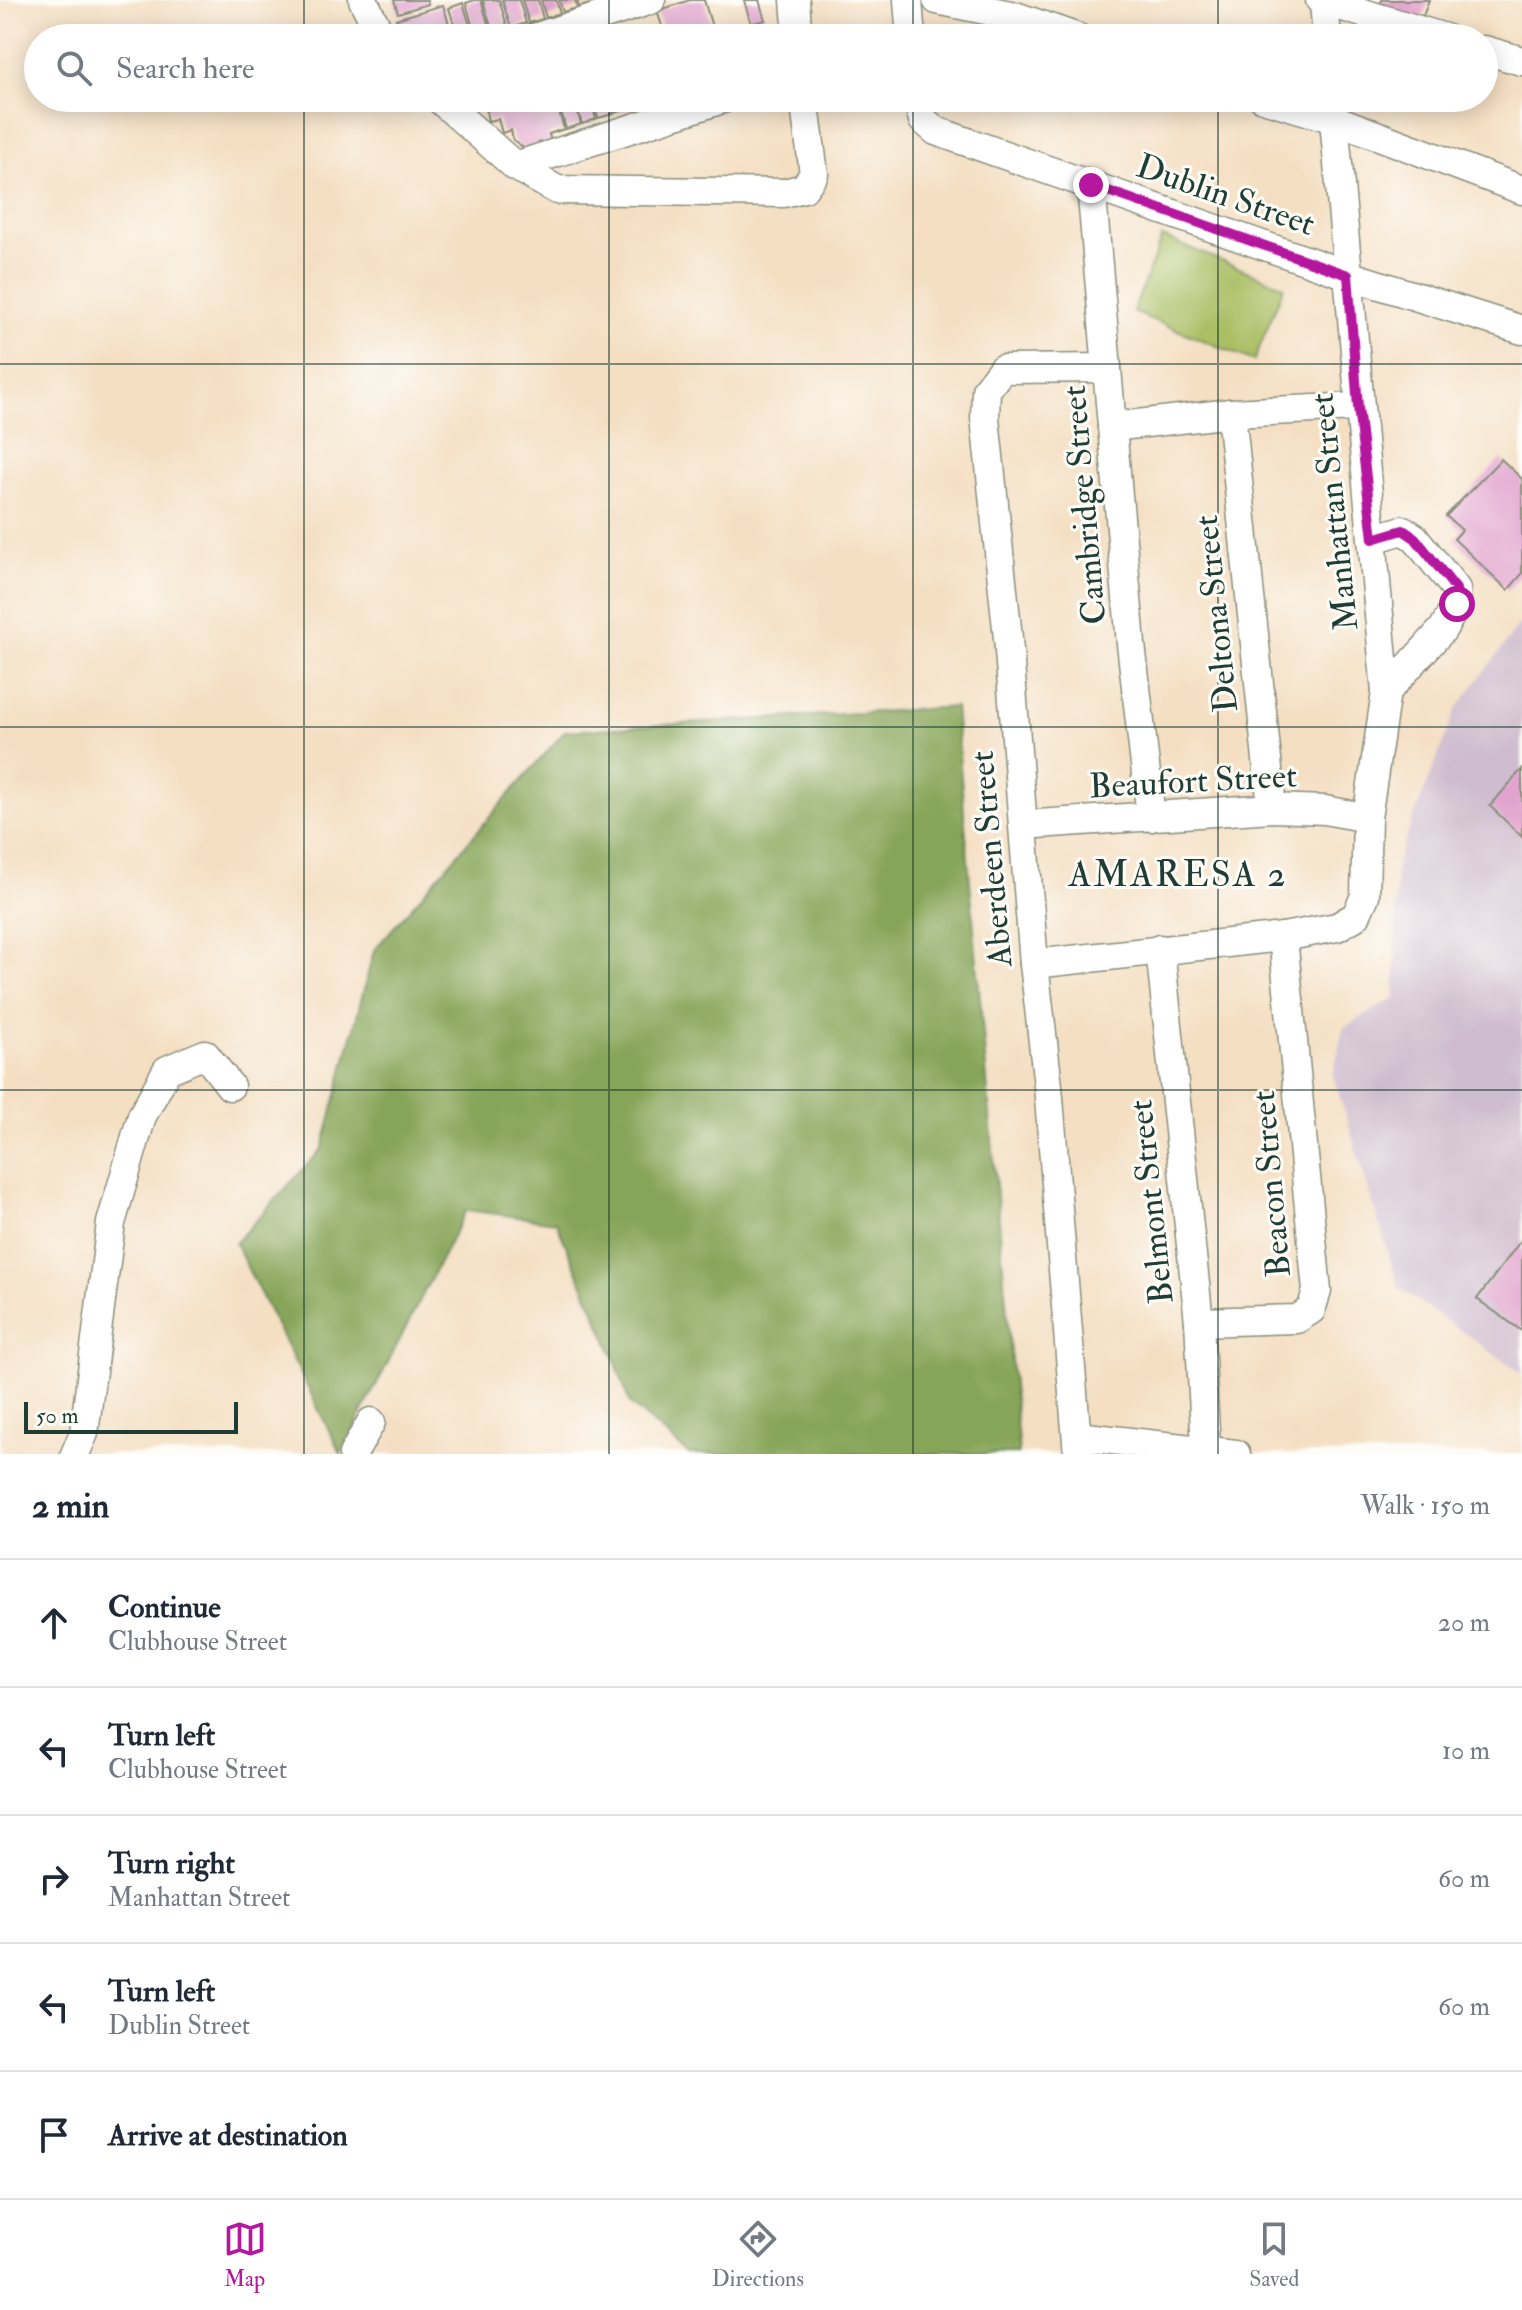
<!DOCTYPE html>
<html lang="en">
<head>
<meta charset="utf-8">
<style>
	body { margin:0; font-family:"IM FELL Double Pica",serif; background:#f6f6f7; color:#1f2937 }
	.scale { position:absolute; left:24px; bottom:20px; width:214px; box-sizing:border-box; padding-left:8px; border:4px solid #1f3d34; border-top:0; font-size:22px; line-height:28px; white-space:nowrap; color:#1f3d34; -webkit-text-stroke:6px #fdfcf7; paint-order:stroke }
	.stop { position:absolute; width:24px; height:24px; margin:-18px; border:6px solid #b5179e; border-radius:50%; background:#fff }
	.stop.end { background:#b5179e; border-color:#fff; box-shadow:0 2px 8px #0008 }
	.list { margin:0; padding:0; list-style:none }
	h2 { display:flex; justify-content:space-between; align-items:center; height:104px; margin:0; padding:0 32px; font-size:34px }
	h2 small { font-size:26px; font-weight:400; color:#747a83 }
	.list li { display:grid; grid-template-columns:52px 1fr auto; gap:24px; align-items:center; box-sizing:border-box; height:128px; padding:0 32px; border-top:2px solid #e0e1e3 }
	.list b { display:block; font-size:30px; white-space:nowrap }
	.list p { margin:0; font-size:26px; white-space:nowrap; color:#747a83 }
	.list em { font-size:26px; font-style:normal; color:#747a83 }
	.icon { flex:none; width:44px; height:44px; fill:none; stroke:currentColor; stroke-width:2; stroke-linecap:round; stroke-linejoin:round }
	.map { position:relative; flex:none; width:1522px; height:1454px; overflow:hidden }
	.search { position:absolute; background:#fff; box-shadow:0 4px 20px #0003; left:24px; right:24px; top:24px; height:88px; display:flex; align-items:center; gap:20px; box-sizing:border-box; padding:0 28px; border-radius:44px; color:#747a83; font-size:30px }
	.sheet { height:744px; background:#fff }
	nav { display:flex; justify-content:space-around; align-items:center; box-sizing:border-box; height:112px; border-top:2px solid #e0e1e3; background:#fff; font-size:22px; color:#747a83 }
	nav a { display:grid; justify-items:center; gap:4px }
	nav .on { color:#b5179e }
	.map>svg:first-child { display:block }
	.industrial { fill:#cfbdcf }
	.green { fill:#aabe63; stroke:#647e4c; stroke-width:2 }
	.forest { fill:#87a559; stroke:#537146; stroke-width:2 }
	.building { fill:#e2a4cf }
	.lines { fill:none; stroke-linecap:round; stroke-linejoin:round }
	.minor-casing { stroke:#8a8e7c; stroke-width:31 }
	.minor { stroke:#fff; stroke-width:28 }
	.route { stroke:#b5179e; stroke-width:10 }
	.grid { fill:none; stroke:#1f3d34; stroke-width:2; stroke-opacity:0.55 }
	.labels { text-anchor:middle; stroke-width:6; stroke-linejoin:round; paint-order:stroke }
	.street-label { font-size:34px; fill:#1f3d34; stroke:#fdfcf7 }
	.neighbourhood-label { font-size:36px; letter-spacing:2px; fill:#1f3d34; stroke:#fdfcf7 }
</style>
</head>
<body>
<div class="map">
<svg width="1522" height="1454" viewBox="0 0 1522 1454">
	<rect width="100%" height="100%" fill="#fdfcf7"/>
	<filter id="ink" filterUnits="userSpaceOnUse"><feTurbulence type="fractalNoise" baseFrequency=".0125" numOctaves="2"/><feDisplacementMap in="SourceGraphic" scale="16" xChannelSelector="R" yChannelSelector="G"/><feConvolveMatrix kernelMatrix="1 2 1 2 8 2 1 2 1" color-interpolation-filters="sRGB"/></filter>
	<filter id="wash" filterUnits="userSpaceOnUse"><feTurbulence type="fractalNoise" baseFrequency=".006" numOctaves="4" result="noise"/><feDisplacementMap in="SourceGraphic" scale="32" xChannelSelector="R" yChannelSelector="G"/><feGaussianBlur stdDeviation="1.8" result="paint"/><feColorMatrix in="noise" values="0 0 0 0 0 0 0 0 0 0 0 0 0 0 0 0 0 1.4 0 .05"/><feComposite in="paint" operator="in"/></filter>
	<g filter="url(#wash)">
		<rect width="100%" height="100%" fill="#f4dfc3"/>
		<polygon class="industrial" points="1522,621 1522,1373 1399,1288 1333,1075 1343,1028 1395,998 1396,863 1456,710"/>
		<polygon class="green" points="1162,237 1284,286 1254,361 1133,312"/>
		<polygon class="forest" points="955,707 1019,1454 689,1454 630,1404 613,1354 556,1222 466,1210 341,1454 235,1243 323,1148 374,950 565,731"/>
		<g id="blocks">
			<g class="building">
				<polygon points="394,0 427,0 428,4 398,13"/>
				<polygon points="475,0 481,0 491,34 479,38 476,38 466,3"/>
				<polygon points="483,0 499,0 508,29 493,33"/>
				<polygon points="502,0 519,0 526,23 511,28"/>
				<polygon points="522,0 538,0 543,19 529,23"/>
				<polygon points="541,0 556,0 560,13 546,18"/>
				<polygon points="559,0 575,0 577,8 563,12"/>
				<polygon points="577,0 593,0 594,3 579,7"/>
				<polygon points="690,0 704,0 714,34 703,38 666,38 657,11"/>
				<polygon points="744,0 759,0 765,20 751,24"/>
				<polygon points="1382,0 1429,0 1420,24 1378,10"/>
				<polygon points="463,3 474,38 458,38 449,8"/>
				<polygon points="443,5 452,34 444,38 402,38 396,19"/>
				<polygon points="768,27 772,38 755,38 753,31"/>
				<polygon points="605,28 608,38 592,38 590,33"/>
				<polygon points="751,31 753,38 731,38 731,37"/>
				<polygon points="484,98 503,98 504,99 486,104"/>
				<polygon points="530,98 555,98 564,129 549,134 551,142 525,149 513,140 511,130 502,133 498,119 488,121 486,111"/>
				<polygon points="557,98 573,98 581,124 566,129"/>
				<polygon points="574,98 590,98 596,119 582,124"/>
				<polygon points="592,98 608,98 613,114 598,118"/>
				<polygon points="610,98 627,98 630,108 615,113"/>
				<polygon points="628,98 644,98 646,104 631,108"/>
				<polygon points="1501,459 1522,479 1522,574 1508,590 1454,539 1462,530 1446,516"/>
				<polygon points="1522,769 1522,837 1490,806"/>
				<polygon points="1522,1239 1522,1331 1477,1299"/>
			</g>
		</g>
	</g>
	<g filter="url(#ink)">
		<use href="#blocks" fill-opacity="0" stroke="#8a8e7c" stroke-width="2"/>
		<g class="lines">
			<g class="minor-casing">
				<g id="minor">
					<polyline points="363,0 382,38"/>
					<polyline points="795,0 798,38"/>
					<polyline points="908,0 911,38"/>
					<polyline points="937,0 1015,16 1078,38"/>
					<polyline points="1320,0 1445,38"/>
					<polyline points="1324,2 1327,38"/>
					<polyline points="534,38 651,0"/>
					<polyline points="1484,50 1522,61"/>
					<polyline points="438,98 515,166 726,98"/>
					<polyline points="917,98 923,120 936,131 1348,275 1522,330"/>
					<polyline points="1263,98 1334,119 1522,190"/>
					<polyline points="515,166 557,190 784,193 804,188 814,174 804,98"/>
					<polyline points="1091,185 1131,644 1151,817"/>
					<polyline points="1231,413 1272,808"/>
					<polyline points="1112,427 1231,413 1358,407"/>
					<polyline points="1373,539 1403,530 1415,538 1456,589 1457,604 1443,629 1386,692"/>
					<polyline points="1023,825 1272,808 1325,810 1367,818"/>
					<polyline points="1160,949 1199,1322 1206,1449"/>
					<polyline points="1034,964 1283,937 1337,927 1356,916 1365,896 1367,818 1386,692 1332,98"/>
					<polyline points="1199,1322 1297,1319 1311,1310 1317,1291 1283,937"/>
					<polyline points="1077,1436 1236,1454"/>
					<polyline points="75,1454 84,1433 111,1223 142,1116 167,1070 205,1054 230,1086"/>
					<polyline points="353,1454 371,1422"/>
					<polyline points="1078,1454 1048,1086 1034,964 1008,638 985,418 986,390 1002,369 1107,368"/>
				</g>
			</g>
			<use href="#minor" class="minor"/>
		</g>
	</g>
	<g class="lines" filter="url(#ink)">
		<polyline class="route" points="1091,185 1348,275 1358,407 1373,539 1403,530 1415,538 1456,589 1457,604"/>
	</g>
	<path class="grid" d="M304,0V38M609,0V38M913,0V38M1218,0V38M304,98V1454M609,98V1454M913,98V1454M1218,98V1454M0,364H1522M0,727H1522M0,1090H1522"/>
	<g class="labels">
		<g class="street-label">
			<text transform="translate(1226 194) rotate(19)" y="12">Dublin Street</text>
			<text transform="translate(1083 505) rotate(-95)" y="12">Cambridge Street</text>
			<text transform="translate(1333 512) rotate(-96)" y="12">Manhattan Street</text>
			<text transform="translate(1215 614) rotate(-96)" y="12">Deltona Street</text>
			<text transform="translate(1193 780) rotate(-3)" y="12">Beaufort Street</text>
			<text transform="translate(990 859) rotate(-95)" y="12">Aberdeen Street</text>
			<text transform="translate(1270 1184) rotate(-95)" y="12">Beacon Street</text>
			<text transform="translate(1150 1202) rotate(-96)" y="12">Belmont Street</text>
		</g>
		<g class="neighbourhood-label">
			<text x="1178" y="886">AMARESA 2</text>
		</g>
	</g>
</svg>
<div class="scale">50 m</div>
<div class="stop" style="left:1457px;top:604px"></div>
<div class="stop end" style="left:1091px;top:185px"></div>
<div class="search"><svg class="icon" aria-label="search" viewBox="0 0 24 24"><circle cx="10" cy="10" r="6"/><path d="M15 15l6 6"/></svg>Search here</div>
</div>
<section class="sheet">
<h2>2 min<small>Walk · 150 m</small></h2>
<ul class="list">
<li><svg class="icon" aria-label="ahead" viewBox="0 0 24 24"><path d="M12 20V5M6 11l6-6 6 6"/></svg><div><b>Continue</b><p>Clubhouse Street</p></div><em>20 m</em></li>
<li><svg class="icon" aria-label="left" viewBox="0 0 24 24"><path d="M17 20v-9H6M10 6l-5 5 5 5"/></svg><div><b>Turn left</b><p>Clubhouse Street</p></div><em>10 m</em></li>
<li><svg class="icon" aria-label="right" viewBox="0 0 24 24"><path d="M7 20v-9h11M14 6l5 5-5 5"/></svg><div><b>Turn right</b><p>Manhattan Street</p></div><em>60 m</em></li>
<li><svg class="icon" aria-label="left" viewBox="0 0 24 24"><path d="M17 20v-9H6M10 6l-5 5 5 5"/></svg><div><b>Turn left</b><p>Dublin Street</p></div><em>60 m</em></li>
<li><svg class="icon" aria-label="arrive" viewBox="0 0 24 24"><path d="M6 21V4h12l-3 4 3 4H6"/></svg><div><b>Arrive at destination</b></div></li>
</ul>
</section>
<nav>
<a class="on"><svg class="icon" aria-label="map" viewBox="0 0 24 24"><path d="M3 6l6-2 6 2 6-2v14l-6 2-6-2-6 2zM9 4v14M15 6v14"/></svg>Map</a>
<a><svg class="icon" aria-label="directions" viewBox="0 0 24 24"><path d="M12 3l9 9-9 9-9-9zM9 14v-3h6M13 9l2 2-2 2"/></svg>Directions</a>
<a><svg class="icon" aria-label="saved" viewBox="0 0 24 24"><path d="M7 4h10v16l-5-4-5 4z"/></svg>Saved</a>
</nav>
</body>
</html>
